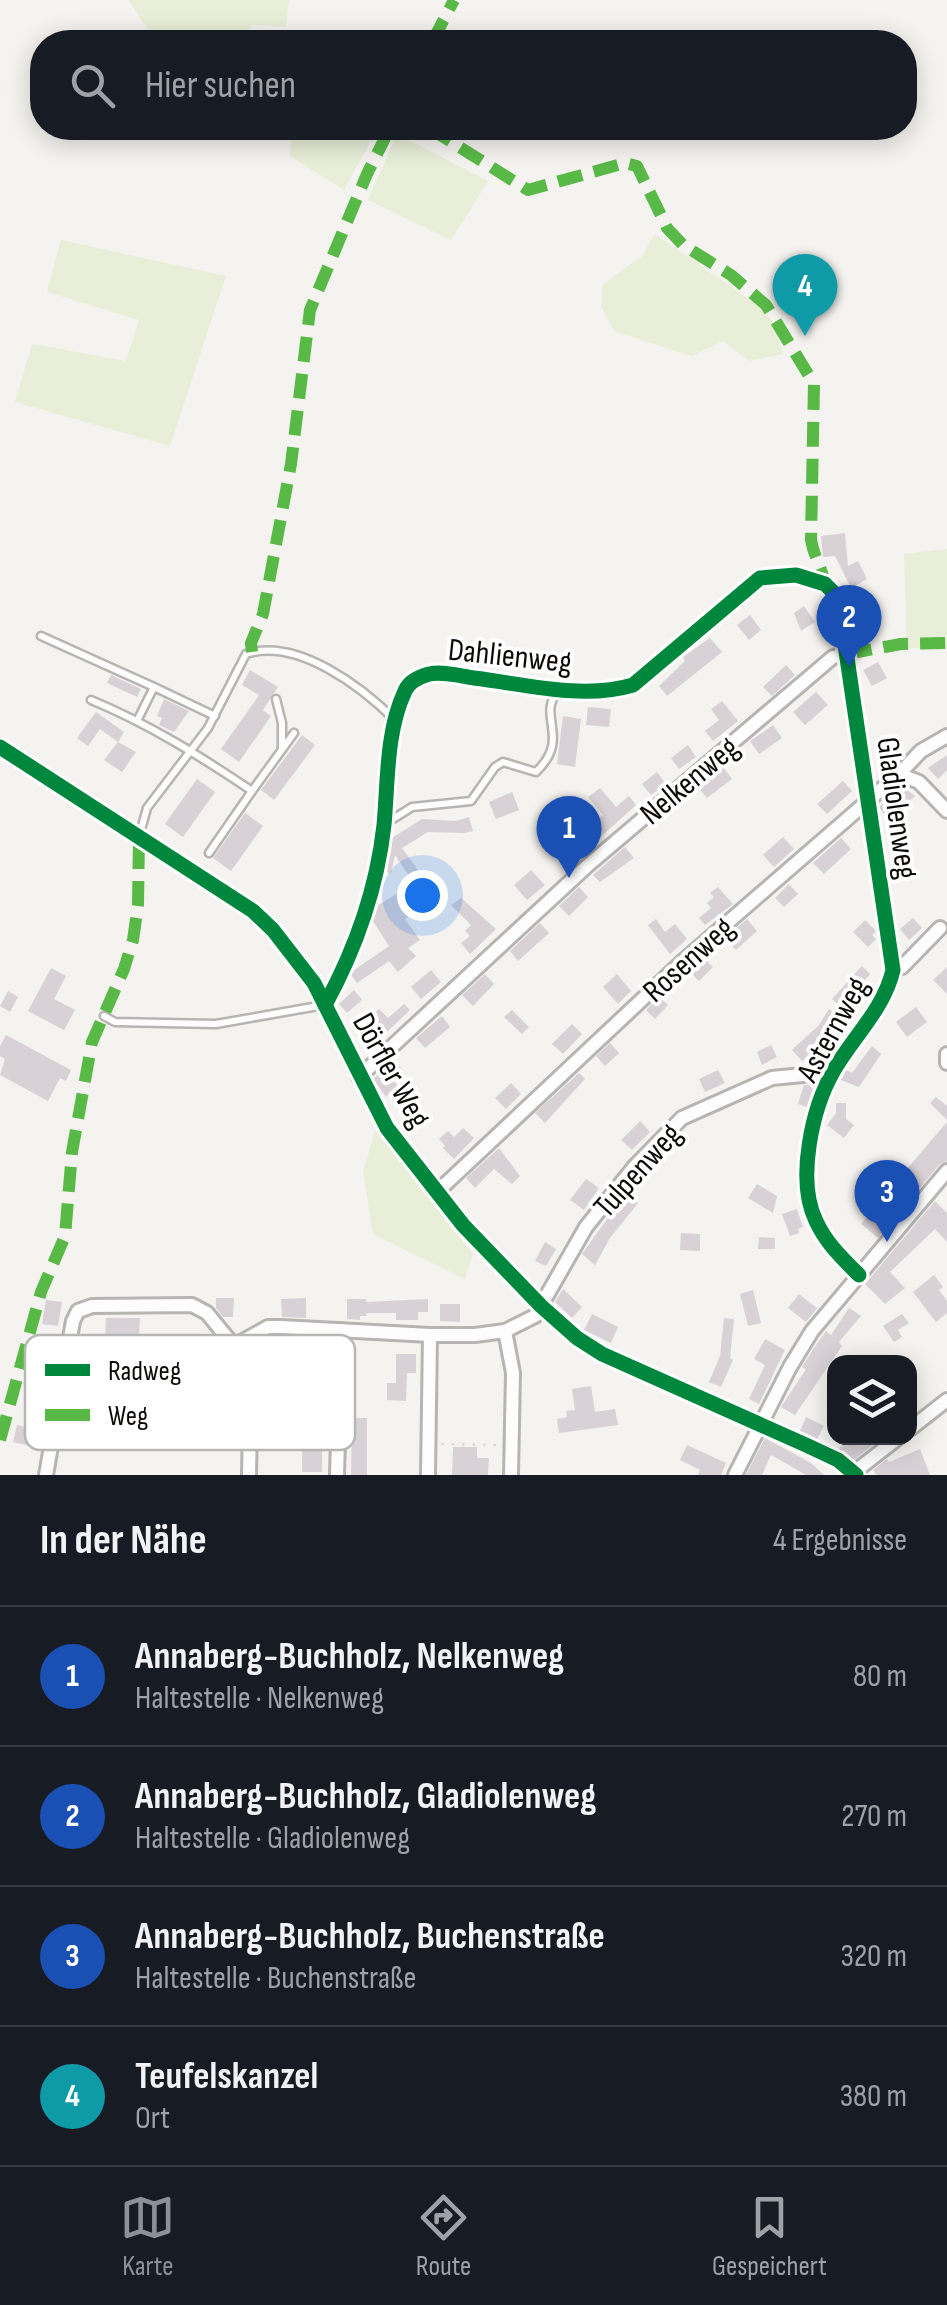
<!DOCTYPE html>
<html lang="de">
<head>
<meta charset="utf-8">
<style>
	body { margin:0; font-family:"Sofia Sans Condensed",sans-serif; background:#20242c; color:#f1f3f6 }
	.controls { position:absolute; right:30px; bottom:30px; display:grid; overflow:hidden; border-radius:20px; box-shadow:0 5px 25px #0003 }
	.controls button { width:90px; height:90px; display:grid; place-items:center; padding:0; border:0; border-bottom:2px solid #363941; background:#171b24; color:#f1f3f6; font:50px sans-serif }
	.you { position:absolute; left:422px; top:895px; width:35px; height:35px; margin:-25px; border:8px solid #fff; border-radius:50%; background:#1a73e8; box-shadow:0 0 0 15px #1a73e833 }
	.badge { display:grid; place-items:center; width:65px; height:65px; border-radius:50%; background:#8c9099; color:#fff; font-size:32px; font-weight:700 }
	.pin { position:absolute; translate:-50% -82px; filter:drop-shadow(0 2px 5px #0008) }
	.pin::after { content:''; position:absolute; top:52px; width:35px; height:30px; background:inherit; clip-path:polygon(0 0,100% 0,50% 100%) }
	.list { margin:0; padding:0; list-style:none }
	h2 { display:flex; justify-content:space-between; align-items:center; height:130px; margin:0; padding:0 40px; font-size:42px }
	h2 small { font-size:32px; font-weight:400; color:#9ea1a6 }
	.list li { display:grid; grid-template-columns:65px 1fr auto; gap:30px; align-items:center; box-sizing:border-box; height:140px; padding:0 40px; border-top:2px solid #363941 }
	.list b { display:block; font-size:38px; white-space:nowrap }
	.list p { margin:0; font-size:32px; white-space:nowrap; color:#9ea1a6 }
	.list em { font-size:32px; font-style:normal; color:#9ea1a6 }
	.icon { flex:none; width:55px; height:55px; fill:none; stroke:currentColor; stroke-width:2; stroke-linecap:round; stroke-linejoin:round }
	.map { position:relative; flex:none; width:947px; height:1475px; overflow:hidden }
	.search { position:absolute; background:#171b24; box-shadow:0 5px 25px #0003; left:30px; right:30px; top:30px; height:110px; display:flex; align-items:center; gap:25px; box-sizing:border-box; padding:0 35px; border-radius:40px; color:#9ea1a6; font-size:38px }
	.sheet { height:690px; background:#171b24 }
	nav { display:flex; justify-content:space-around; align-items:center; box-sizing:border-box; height:140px; border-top:2px solid #363941; background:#171b24; font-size:28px; color:#9ea1a6 }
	nav a { display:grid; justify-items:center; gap:5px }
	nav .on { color:#8c9099 }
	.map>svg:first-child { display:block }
	.green { fill:#e8eed8 }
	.building { fill:#d8d1d6 }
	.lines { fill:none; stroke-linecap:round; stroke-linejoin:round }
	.service-casing { stroke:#b7b5b2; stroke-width:11 }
	.minor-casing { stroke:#b7b5b2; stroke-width:18 }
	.path { stroke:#d7d7d6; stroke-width:2.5; stroke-dasharray:2.5 8; stroke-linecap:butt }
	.service { stroke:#fefdfd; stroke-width:6 }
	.minor { stroke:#fefdfd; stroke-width:12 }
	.quiet { stroke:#58b947; stroke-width:12; stroke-dasharray:25 12; stroke-linecap:butt }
	.cycleway-casing { stroke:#fff; stroke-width:21 }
	.cycleway { stroke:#00873e; stroke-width:15 }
	.labels { text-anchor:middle; stroke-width:8; stroke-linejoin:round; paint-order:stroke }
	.street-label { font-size:32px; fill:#0c0b09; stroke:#fff }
	.key { fill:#fff; stroke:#b6b6b5; stroke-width:2.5 }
	.key-label { font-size:28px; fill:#0c0b09 }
</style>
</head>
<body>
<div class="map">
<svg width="947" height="1475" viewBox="0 0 947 1475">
	<rect width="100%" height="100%" fill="#f5f3ef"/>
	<g class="green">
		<polygon points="129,0 289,0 286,27 252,25 242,42 179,42 148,30"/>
		<polygon points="292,128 368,128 370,142 344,190 290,156"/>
		<polygon points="397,134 488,181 451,240 368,200"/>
		<polygon points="655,234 759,306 774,323 783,354 749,361 723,341 691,356 614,331 601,307 603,284 642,256"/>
		<polygon points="61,240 226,276 170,446 15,402 32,344 126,361 139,320 47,292"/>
		<polygon points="947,549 947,648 907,648 904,554"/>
		<polygon points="376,1128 473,1254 465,1279 373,1234 363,1172"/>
	</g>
	<g class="building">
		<polygon points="845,533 848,566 858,561 867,579 851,588 835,556 823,557 821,536"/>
		<polygon points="804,606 815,622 801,631 794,613"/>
		<polygon points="750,615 761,630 749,640 737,625"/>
		<polygon points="710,638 722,652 667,696 659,686 685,661 683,657"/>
		<polygon points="878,662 887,678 872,686 863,670"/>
		<polygon points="786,665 795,675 772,696 763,687"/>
		<polygon points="250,670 278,687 263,710 271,716 239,762 221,749 259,695 242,685"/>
		<polygon points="111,675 141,689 137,697 107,683"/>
		<polygon points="816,692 828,705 805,725 793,712"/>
		<polygon points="164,699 189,711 174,732 159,725 162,718 157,716"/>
		<polygon points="722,701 738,721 713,741 705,731 719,720 711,709"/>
		<polygon points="588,707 611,709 609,727 586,725"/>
		<polygon points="96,712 124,732 118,742 100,729 88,746 77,738"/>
		<polygon points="563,716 581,719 575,767 557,764"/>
		<polygon points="773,725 782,738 759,754 750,741"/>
		<polygon points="302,735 315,745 274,800 261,790"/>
		<polygon points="118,742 136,752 122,772 104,760"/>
		<polygon points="688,745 696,757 679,769 671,758"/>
		<polygon points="947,755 947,770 938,779 928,768"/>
		<polygon points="723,767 732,779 707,798 698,787"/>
		<polygon points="657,772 666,784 651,795 642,784"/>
		<polygon points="197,779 215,792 183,837 165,824"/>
		<polygon points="843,781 852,791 827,814 817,804"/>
		<polygon points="902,786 915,796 888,820 879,807"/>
		<polygon points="600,788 616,807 629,796 636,805 575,860 562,845 576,834 578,837 603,815 588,797"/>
		<polygon points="512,792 519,810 496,819 489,802"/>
		<polygon points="245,813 263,826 231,871 213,858"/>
		<polygon points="469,817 473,831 464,833 428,832 402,848 431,888 410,902 417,912 405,919 420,940 408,948 416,956 398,972 389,961 357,983 351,975 353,971 389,946 373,921 377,906 422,878 409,876 395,855 391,873 386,872 392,838 422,819 456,821"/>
		<polygon points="783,837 794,849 774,867 763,855"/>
		<polygon points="841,838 851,849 824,874 813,863"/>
		<polygon points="625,847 634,858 600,882 593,875"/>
		<polygon points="531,870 545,885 527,900 514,885"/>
		<polygon points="789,884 798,894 784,907 775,898"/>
		<polygon points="579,887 588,897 569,916 559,906"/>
		<polygon points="718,887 733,904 705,925 699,918 711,908 707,903 714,897 710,893"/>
		<polygon points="461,898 496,929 470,954 461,943 470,936 465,931 471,925 451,905"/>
		<polygon points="913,918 922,928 909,940 900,929"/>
		<polygon points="656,919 665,932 675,924 687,939 670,954 648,925"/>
		<polygon points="747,919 757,931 736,950 725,938"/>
		<polygon points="865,920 876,931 872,935 876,939 868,947 853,932"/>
		<polygon points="540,923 549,933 518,961 510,951"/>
		<polygon points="704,958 713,967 699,981 690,972"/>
		<polygon points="862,966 870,974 842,1008 832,999"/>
		<polygon points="947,967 947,994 933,980"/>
		<polygon points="51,968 66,976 54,999 75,1010 64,1030 28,1011"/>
		<polygon points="431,970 441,982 421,999 411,987"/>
		<polygon points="485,974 494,984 473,1006 462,995"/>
		<polygon points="617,974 631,991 618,1004 603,987"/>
		<polygon points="354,990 362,1000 347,1013 339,1004"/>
		<polygon points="8,991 18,997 10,1012 0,1006"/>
		<polygon points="659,997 668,1005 655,1019 646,1010"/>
		<polygon points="404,1004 410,1010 374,1044 359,1028 379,1009 388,1018"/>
		<polygon points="916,1007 927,1022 907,1037 896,1022"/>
		<polygon points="829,1009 839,1017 819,1040 822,1043 802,1061 792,1050 819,1025"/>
		<polygon points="512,1010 529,1027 522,1034 504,1017"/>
		<polygon points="442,1016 450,1027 425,1048 416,1038"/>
		<polygon points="572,1024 582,1034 563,1054 552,1044"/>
		<polygon points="6,1035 71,1070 66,1081 60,1078 48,1101 0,1075 5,1059 0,1056 0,1046"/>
		<polygon points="610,1043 619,1053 605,1066 596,1056"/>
		<polygon points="771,1045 777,1057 762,1065 757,1052"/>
		<polygon points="872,1046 881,1054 859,1087 841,1080 846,1070 852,1073"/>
		<polygon points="395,1060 402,1069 392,1079 398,1086 386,1097 373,1079"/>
		<polygon points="718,1070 725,1083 705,1092 699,1079"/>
		<polygon points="579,1073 585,1079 545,1123 535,1113"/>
		<polygon points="511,1083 521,1094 506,1109 495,1098"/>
		<polygon points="814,1084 807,1107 798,1104 804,1085"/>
		<polygon points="936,1097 947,1106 947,1120 930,1103"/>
		<polygon points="836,1103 846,1103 846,1119 854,1125 844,1138 827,1125 836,1113"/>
		<polygon points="640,1121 650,1132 632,1150 621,1140"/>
		<polygon points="947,1122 947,1161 939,1165 878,1238 861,1224 869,1214 854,1202 862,1192 877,1204"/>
		<polygon points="463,1128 474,1138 454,1159 443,1148 445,1146 439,1139 448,1131 454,1137"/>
		<polygon points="499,1148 520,1176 512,1184 494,1169 475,1188 466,1178"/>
		<polygon points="586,1179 599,1188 584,1210 570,1200"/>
		<polygon points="757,1184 777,1196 773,1213 748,1198"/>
		<polygon points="626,1193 638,1203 610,1238 595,1265 582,1254"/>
		<polygon points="935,1201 947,1213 947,1242 935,1229 890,1272 905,1288 885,1304 865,1284"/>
		<polygon points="797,1209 803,1227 798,1229 799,1233 790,1236 782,1214"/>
		<polygon points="681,1233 700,1234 700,1251 680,1250"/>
		<polygon points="759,1237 775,1238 775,1249 758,1249"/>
		<polygon points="545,1242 556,1249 546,1266 535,1261"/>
		<polygon points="934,1275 943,1287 939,1290 947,1301 947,1313 936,1322 913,1292"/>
		<polygon points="563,1289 582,1307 572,1318 555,1302"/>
		<polygon points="753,1290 761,1323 748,1326 740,1294"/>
		<polygon points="799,1294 817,1308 806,1322 788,1308"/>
		<polygon points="216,1298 234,1298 233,1317 223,1317 216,1308"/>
		<polygon points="306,1298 306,1318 282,1317 281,1299"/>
		<polygon points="347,1299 366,1299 366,1302 428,1299 428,1312 418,1312 418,1320 396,1320 396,1313 366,1313 366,1316 360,1316 360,1320 347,1319"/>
		<polygon points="46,1300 62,1302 58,1326 42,1324"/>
		<polygon points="440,1304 460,1304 460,1322 440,1321"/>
		<polygon points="849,1308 861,1316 839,1342 842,1346 795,1415 781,1407 806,1369 802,1367 814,1348 826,1331 831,1335"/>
		<polygon points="592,1314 618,1327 611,1343 584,1330"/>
		<polygon points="902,1314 909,1323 898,1330 902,1337 894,1342 883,1326"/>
		<polygon points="106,1318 140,1318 139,1334 131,1334 131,1340 105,1340"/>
		<polygon points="724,1318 734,1319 730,1358 733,1360 721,1387 709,1382 720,1356"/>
		<polygon points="765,1339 785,1350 759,1404 749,1399 765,1365 754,1359"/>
		<polygon points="396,1354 416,1354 416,1373 407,1373 406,1401 387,1400 387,1383 396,1383"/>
		<polygon points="303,1378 323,1378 322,1472 302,1472"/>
		<polygon points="591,1386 595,1412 615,1409 618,1425 559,1433 557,1419 567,1417 566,1411 575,1410 572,1389"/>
		<polygon points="806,1417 824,1426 817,1439 800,1431"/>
		<polygon points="352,1418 367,1418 367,1475 351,1475"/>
		<polygon points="17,1425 43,1430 39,1448 13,1442"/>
		<polygon points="765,1438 811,1463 824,1475 806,1475 771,1455 762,1475 746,1475"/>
		<polygon points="852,1438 872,1438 875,1443 854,1460 838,1449"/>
		<polygon points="687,1445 726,1463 721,1475 698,1475 700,1470 680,1460"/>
		<polygon points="453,1447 477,1447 477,1458 489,1458 488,1475 452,1475"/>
		<polygon points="920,1449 930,1475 877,1475 873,1470 887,1459 889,1462"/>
	</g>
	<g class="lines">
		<g class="service-casing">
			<g id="service">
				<polyline points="41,636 154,687"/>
				<polyline points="276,699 282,723 282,748"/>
				<path d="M91,700C149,724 200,756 252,791L294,733"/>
				<polyline points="138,719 154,687 215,716"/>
				<path d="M385,824L412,807L471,801L495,767L503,762L536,772C572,737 536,717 558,691"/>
				<path d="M139,837L147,808L208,728L246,654C297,637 362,687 396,721"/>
				<polyline points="209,853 252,791"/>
				<polyline points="104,1016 115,1022 216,1024 324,1005"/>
			</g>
		</g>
		<g class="minor-casing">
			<g id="minor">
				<polyline points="0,747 253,911 273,930 314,983 387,1128 463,1225 541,1306 577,1338 602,1354 806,1445 838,1460 856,1475"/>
				<polyline points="899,774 919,782 947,811"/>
				<polyline points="893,970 902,967 940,928"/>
				<path d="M325,1005C355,950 377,888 384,825C388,782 386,731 405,691C409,681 419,677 429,674C443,671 460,676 474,678C524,684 583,700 633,685L760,578L796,575L825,584L838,597L893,970C884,1009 853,1037 834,1070C812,1108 796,1180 816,1221C826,1243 842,1258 859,1275"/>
				<polyline points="947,1054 947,1063"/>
				<polyline points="359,1077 587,866 833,657 847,654"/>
				<polyline points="437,1192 682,962 899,774 921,751 947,736"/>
				<polyline points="505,1331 513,1373 511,1475"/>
				<polyline points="234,1346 247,1361 251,1373 249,1475"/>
				<polyline points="910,1429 947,1400"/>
				<polyline points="853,1473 898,1438"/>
				<polyline points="46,1475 73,1321 78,1311 92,1306 192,1305 207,1313 234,1346 268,1327 281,1327 430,1335 475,1335 505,1331 535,1316 586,1227 635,1166 682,1118 772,1078 833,1072"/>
				<polyline points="337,1475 341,1330"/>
				<polyline points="428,1475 430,1335"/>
				<polyline points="735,1475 790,1367 812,1331 947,1171"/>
			</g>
		</g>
		<g class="path">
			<polyline points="21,1364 53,1372"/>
			<polyline points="441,1444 498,1445"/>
		</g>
		<use href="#service" class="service"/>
		<use href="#minor" class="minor"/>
		<g class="quiet">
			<polyline points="432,42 454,0"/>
			<path d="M429,128L528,190L625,163L637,166L667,228L683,245L731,275L766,305L814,384L811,540C814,557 822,568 825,584"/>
			<polyline points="252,652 251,643 263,614 291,464 310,310 367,174 390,128"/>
			<polyline points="847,654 901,644 947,643"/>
			<polyline points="0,1440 41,1292 65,1236 72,1152 92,1042 124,969 133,940 138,905 139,837"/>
		</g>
		<g class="cycleway-casing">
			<g id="cycleway">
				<polyline points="0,747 253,911 273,930 314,983 387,1128 463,1225 541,1306 577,1338 602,1354 806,1445 838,1460 856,1475"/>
				<path d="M325,1005C355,950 377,888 384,825C388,782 386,731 405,691C409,681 419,677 429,674C443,671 460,676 474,678C524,684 583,700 633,685L760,578L796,575L825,584L838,597L893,970C884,1009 853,1037 834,1070C812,1108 796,1180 816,1221C826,1243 842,1258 859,1275"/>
			</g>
		</g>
		<use href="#cycleway" class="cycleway"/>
	</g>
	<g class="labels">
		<g class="street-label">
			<text transform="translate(510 655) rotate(6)" y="11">Dahlienweg</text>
			<text transform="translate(689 780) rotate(-40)" y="11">Nelkenweg</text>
			<text transform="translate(898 808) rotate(82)" y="11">Gladiolenweg</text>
			<text transform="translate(688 959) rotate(-42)" y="11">Rosenweg</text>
			<text transform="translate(832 1029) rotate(-61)" y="11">Asternweg</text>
			<text transform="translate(392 1070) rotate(61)" y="11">Dörfler Weg</text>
			<text transform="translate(637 1170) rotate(-48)" y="11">Tulpenweg</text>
		</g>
	</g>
	<rect x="25" y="1335" width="330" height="115" rx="15" class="key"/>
	<rect x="45" y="1364" width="45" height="12" fill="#00873e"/>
	<rect x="45" y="1409" width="45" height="12" fill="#58b947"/>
	<g class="key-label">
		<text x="108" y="1380">Radweg</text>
		<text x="108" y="1425">Weg</text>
	</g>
</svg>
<div class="controls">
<button><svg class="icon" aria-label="layers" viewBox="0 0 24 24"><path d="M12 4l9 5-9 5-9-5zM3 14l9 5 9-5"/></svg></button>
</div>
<div class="you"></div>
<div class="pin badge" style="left:569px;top:878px;background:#1a4fb4">1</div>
<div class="pin badge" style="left:849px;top:667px;background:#1a4fb4">2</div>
<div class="pin badge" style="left:887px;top:1242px;background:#1a4fb4">3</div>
<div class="pin badge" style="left:805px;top:336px;background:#0f9aa8">4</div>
<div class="search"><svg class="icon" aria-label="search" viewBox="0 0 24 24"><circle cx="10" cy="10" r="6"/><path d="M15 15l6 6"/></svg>Hier suchen</div>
</div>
<section class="sheet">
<h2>In der Nähe<small>4 Ergebnisse</small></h2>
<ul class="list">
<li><span class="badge" style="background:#1a4fb4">1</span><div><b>Annaberg-Buchholz, Nelkenweg</b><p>Haltestelle · Nelkenweg</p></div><em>80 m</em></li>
<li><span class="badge" style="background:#1a4fb4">2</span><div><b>Annaberg-Buchholz, Gladiolenweg</b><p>Haltestelle · Gladiolenweg</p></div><em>270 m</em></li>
<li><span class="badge" style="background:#1a4fb4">3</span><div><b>Annaberg-Buchholz, Buchenstraße</b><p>Haltestelle · Buchenstraße</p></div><em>320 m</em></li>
<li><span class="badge" style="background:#0f9aa8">4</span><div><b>Teufelskanzel</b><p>Ort</p></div><em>380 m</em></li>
</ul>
</section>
<nav>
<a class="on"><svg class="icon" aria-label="map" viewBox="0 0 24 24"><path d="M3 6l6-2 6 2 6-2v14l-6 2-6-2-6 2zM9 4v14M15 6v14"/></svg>Karte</a>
<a><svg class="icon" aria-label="directions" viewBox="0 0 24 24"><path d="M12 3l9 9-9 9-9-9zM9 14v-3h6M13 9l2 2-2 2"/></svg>Route</a>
<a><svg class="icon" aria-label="saved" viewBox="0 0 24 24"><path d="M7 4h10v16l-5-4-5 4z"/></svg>Gespeichert</a>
</nav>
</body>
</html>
